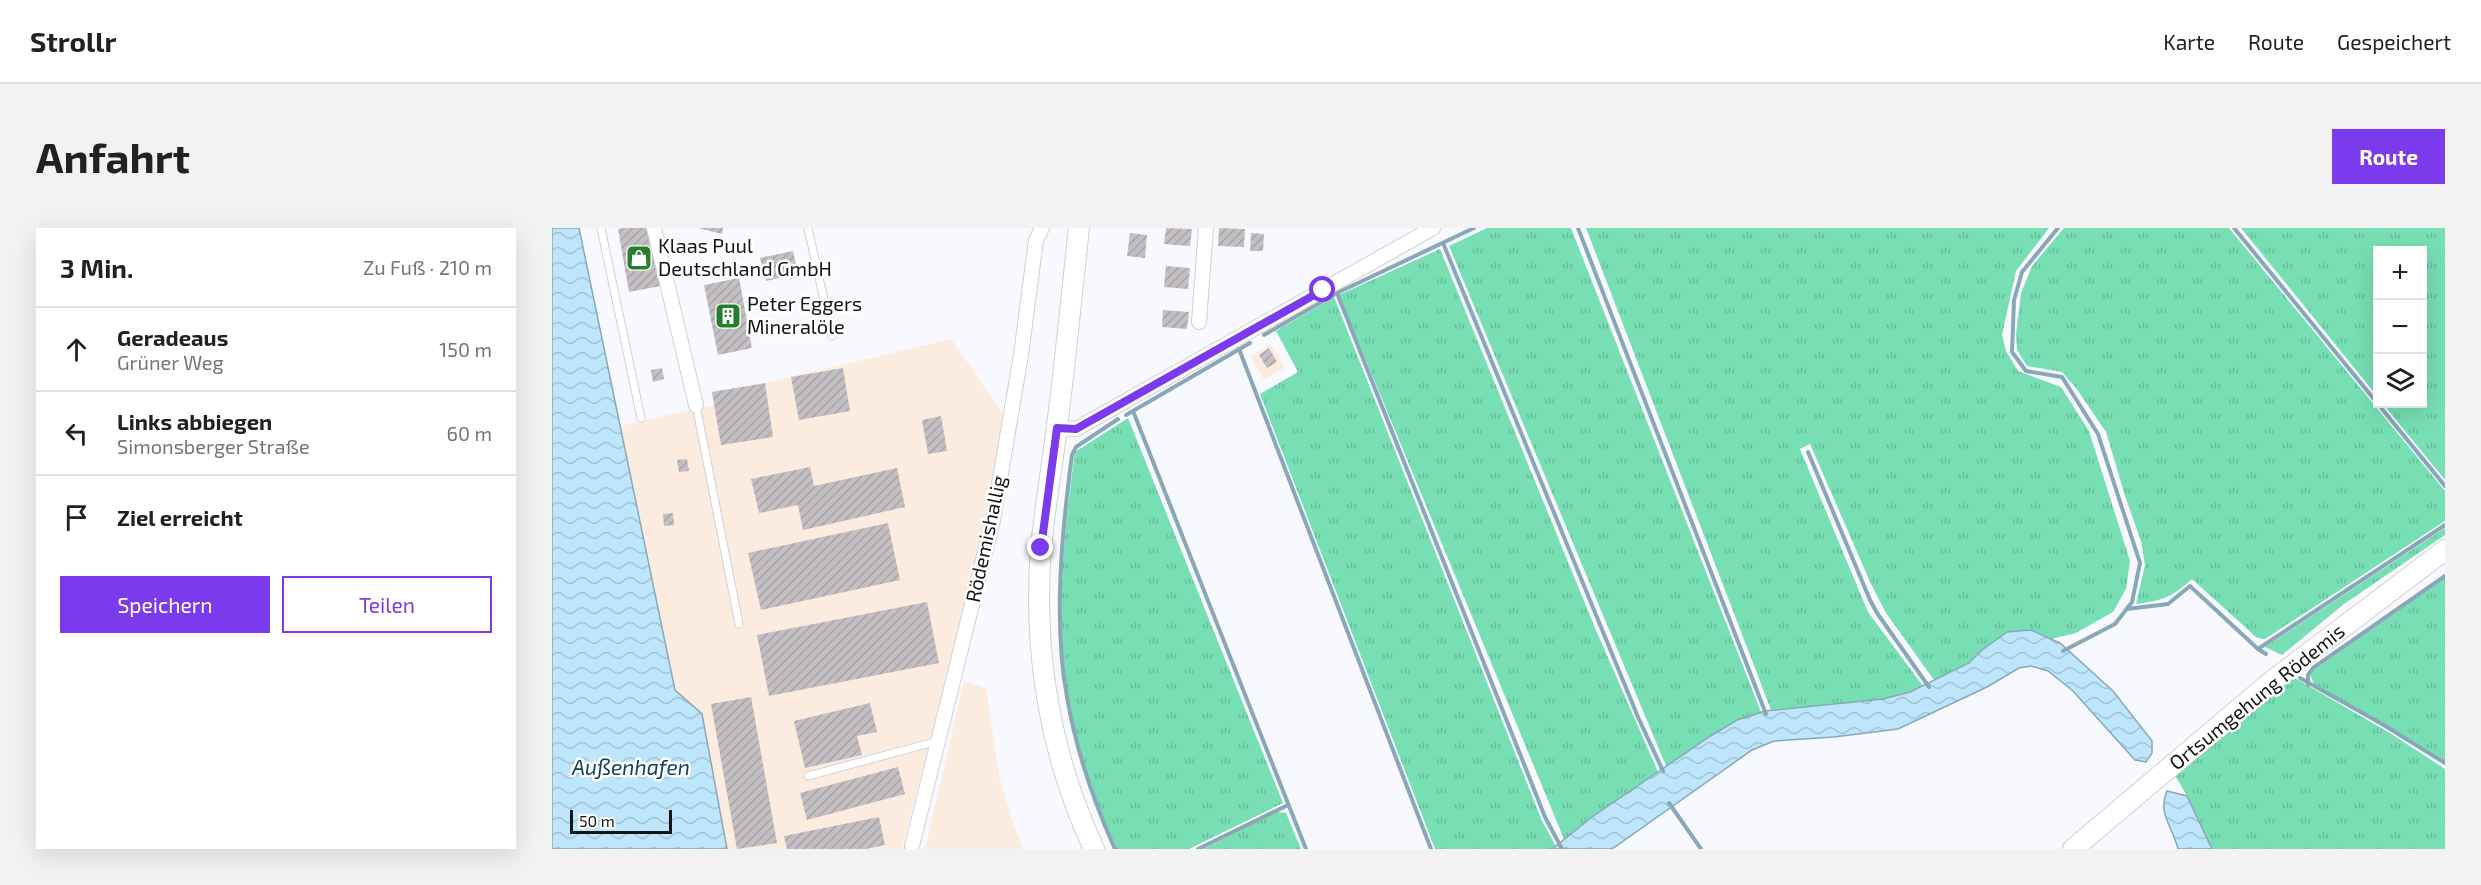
<!DOCTYPE html>
<html lang="de">
<head>
<meta charset="utf-8">
<style>
	body { margin:0; font-family:"Exo 2",sans-serif; background:#f2f2f2; color:#202124 }
	.controls { position:absolute; right:18px; top:18px; display:grid; overflow:hidden; border-radius:0px; box-shadow:0 6px 24px #0002 }
	.controls button { width:54px; height:54px; display:grid; place-items:center; padding:0; border:0; border-bottom:2px solid #e0e0e0; background:#fff; color:#202124; font:30px sans-serif }
	.scale { position:absolute; left:18px; bottom:15px; width:102px; box-sizing:border-box; padding-left:6px; border:3px solid #141517; border-top:0; font-size:16px; line-height:21px; white-space:nowrap; color:#141517; -webkit-text-stroke:4px #fff; paint-order:stroke }
	.stop { position:absolute; width:18px; height:18px; margin:-14px; border:4px solid #7c3aed; border-radius:50%; background:#fff }
	.stop.end { background:#7c3aed; border-color:#fff; box-shadow:0 2px 6px #0008 }
	.list { margin:0; padding:0; list-style:none }
	h2 { display:flex; justify-content:space-between; align-items:center; height:78px; margin:0; padding:0 24px; font-size:26px }
	h2 small { font-size:20px; font-weight:400; color:#757577 }
	.list li { display:grid; grid-template-columns:39px 1fr auto; gap:18px; align-items:center; box-sizing:border-box; height:84px; padding:0 24px; border-top:2px solid #e0e0e0 }
	.list b { display:block; font-size:22px; white-space:nowrap }
	.list p { margin:0; font-size:20px; white-space:nowrap; color:#757577 }
	.list em { font-size:20px; font-style:normal; color:#757577 }
	.actions { display:flex; gap:12px; padding:18px 24px }
	.actions a { flex:1; padding:14px 0; border:2px solid #7c3aed; border-radius:0px; text-align:center; font-size:21px; color:#7c3aed }
	.actions .main { background:#7c3aed; color:#fff }
	.icon { flex:none; width:33px; height:33px; fill:none; stroke:currentColor; stroke-width:2; stroke-linecap:round; stroke-linejoin:round }
	.map { position:relative; flex:none; width:1893px; height:621px; overflow:hidden; border-radius:0px }
	header { display:flex; align-items:center; gap:36px; box-sizing:border-box; height:84px; padding:0 30px; background:#fff; border-bottom:2px solid #e0e0e0 }
	header strong { font-size:28px }
	nav { display:flex; gap:33px; margin-inline-start:auto; font-size:21px }
	.intro { display:flex; align-items:center; justify-content:space-between; box-sizing:border-box; height:144px; padding:0 36px }
	h1 { margin:0; font-size:42px }
	.button { padding:15px 27px; border-radius:0px; background:#7c3aed; color:#fff; font-size:21px; font-weight:700 }
	main { display:flex; gap:36px; padding:0 36px }
	aside { flex:1; background:#fff; border-radius:0px; box-shadow:0 6px 24px #0002 }
	.map>svg:first-child { display:block }
	.industrial { fill:#fcece0 }
	.grass { fill:url(#grass-tufts) }
	.water { fill:url(#water-waves); stroke:#8aa7b7; stroke-width:1.5 }
	.lines { fill:none; stroke-linecap:round; stroke-linejoin:round }
	.stream { stroke:#8aa7b7; stroke-width:4 }
	.building { fill:url(#building-hatch) }
	.service-casing { stroke:#cfd0d6; stroke-width:9 }
	.minor-casing { stroke:#cfd0d6; stroke-width:16 }
	.secondary-casing { stroke:#cfd0d6; stroke-width:22 }
	.service { stroke:#fff; stroke-width:7 }
	.minor { stroke:#fff; stroke-width:14 }
	.secondary { stroke:#fff; stroke-width:20 }
	.route { stroke:#7c3aed; stroke-width:8 }
	.labels { text-anchor:middle; stroke-width:5; stroke-linejoin:round; paint-order:stroke }
	.poi-label { font-size:20px; fill:#141517; stroke:#fff; text-anchor:start }
	.street-label { font-size:20px; fill:#141517; stroke:#fff }
	.water-label { font-size:21px; font-style:italic; fill:#104359; stroke:#fff }
</style>
</head>
<body>
<header>
<strong>Strollr</strong>
<nav><a>Karte</a><a>Route</a><a>Gespeichert</a></nav>
</header>
<div class="intro"><h1>Anfahrt</h1><a class="button">Route</a></div>
<main>
<aside>
<h2>3 Min.<small>Zu Fuß · 210 m</small></h2>
<ul class="list">
<li><svg class="icon" aria-label="ahead" viewBox="0 0 24 24"><path d="M12 20V5M6 11l6-6 6 6"/></svg><div><b>Geradeaus</b><p>Grüner Weg</p></div><em>150 m</em></li>
<li><svg class="icon" aria-label="left" viewBox="0 0 24 24"><path d="M17 20v-9H6M10 6l-5 5 5 5"/></svg><div><b>Links abbiegen</b><p>Simonsberger Straße</p></div><em>60 m</em></li>
<li><svg class="icon" aria-label="arrive" viewBox="0 0 24 24"><path d="M6 21V4h12l-3 4 3 4H6"/></svg><div><b>Ziel erreicht</b></div></li>
</ul>
<div class="actions"><a class="main">Speichern</a><a>Teilen</a></div>
</aside>
<div class="map">
<svg width="1893" height="621" viewBox="0 0 1893 621">
	<defs>
		<pattern id="grass-tufts" width="24" height="20" patternUnits="userSpaceOnUse" patternTransform="scale(1.5)"><rect width="24" height="20" fill="#77dfb3"/><path d="M3 7l-1-3M5 7V3M7 7l1-3M15 17l-1-3M17 17v-4M19 17l1-3" fill="none" stroke="#66be99"/></pattern>
		<pattern id="water-waves" width="16" height="10" patternUnits="userSpaceOnUse" patternTransform="scale(1.5)"><rect width="16" height="10" fill="#bde6fc"/><path d="M0 5q4-4 8 0t8 0" fill="none" stroke="#a2c4d7"/></pattern>
		<pattern id="building-hatch" width="6" height="6" patternUnits="userSpaceOnUse" patternTransform="scale(1.5)"><rect width="6" height="6" fill="#c4bfc2"/><path d="M-1 1l2-2M0 6l6-6M5 7l2-2" fill="none" stroke="#a8a3a6"/></pattern>
	</defs>
	<rect width="100%" height="100%" fill="#f8f9ff"/>
	<g class="industrial">
		<polygon points="399,111 455,191 435,298 350,619 357,621 175,621 150,486 123,462 67,198 162,177 160,164 213,155"/>
		<polygon points="719,116 733,140 712,152 698,128"/>
		<polygon points="412,453 434,460 447,547 460,592 471,621 373,621"/>
	</g>
	<g class="grass">
		<polygon points="935,0 1019,0 1209,484 1185,492 1114,538 897,18"/>
		<path d="M1034,0H1497L1464,43L1450,107L1454,123L1466,143L1509,159L1537,203L1578,333L1574,361L1561,384L1524,405L1499,411L1479,402L1430,422L1417,435L1382,452L1334,385L1319,356L1258,216L1248,221L1316,384L1371,458C1331,478 1265,477 1219,482Z"/>
		<path d="M1512,0H1677L1893,263V293L1713,411L1705,410L1640,351C1620,369 1610,373 1584,376L1593,337L1589,313L1573,268L1554,204L1524,160L1510,144L1475,138L1465,122L1464,106L1469,65L1480,38Z"/>
		<polygon points="1689,0 1893,0 1893,252 1831,176 1870,176 1870,22 1826,22 1825,168"/>
		<polygon points="888,21 1043,400 1106,544 1012,611 787,67"/>
		<polygon points="782,69 990,593 1004,618 1000,621 883,621 708,166 746,144 724,103"/>
		<path d="M576,190L731,575L637,621H565C543,572 524,519 516,465C503,386 512,302 523,224Z"/>
		<polygon points="1893,300 1893,307 1792,376 1730,427 1713,419"/>
		<polygon points="1893,350 1893,533 1762,456 1758,447 1762,442"/>
		<polygon points="1736,446 1838,505 1893,541 1893,621 1660,621 1635,568 1620,542"/>
		<polygon points="725,584 734,585 749,621 651,621"/>
	</g>
	<g class="water">
		<polygon points="0,0 27,0 123,462 150,486 175,621 0,621"/>
		<polygon points="1479,402 1508,415 1561,463 1600,513 1600,525 1594,534 1583,532 1521,463 1496,443 1479,438 1467,440 1435,459 1346,501 1282,509 1222,513 1200,522 1060,621 1000,621 1040,589 1157,509 1185,492 1213,483 1331,471 1358,464 1417,435 1430,422 1455,404"/>
		<path d="M1615,563L1635,568L1660,621H1626C1621,599 1605,586 1615,563Z"/>
	</g>
	<g class="lines">
		<g class="stream">
			<polyline points="1026,0 1214,486"/>
			<polyline points="1506,0 1470,44 1462,72 1460,124 1474,143 1510,149 1546,206 1588,335 1580,374 1563,396 1511,423"/>
			<polyline points="1682,0 1893,258"/>
			<polyline points="891,15 1086,489 1111,543"/>
			<polyline points="785,65 993,589 1010,621"/>
			<polyline points="712,107 785,65 922,0"/>
			<polyline points="687,121 879,621"/>
			<polyline points="581,183 754,621"/>
			<polyline points="574,187 698,115"/>
			<polyline points="1256,224 1318,372 1325,385 1377,459"/>
			<polyline points="1575,381 1616,376 1638,358 1706,421 1893,297"/>
			<polyline points="1706,421 1714,426"/>
			<polyline points="1748,450 1830,496 1893,535"/>
			<polyline points="1756,457 1756,447 1761,440 1893,348"/>
			<polyline points="1117,575 1149,621"/>
			<path d="M563,621C541,572 524,522 515,469C501,394 510,302 520,227L524,219L566,191"/>
			<polyline points="646,621 736,577"/>
		</g>
	</g>
	<g class="building">
		<polygon points="72,0 98,0 109,58 77,64 66,1"/>
		<polygon points="146,0 171,0 170,6"/>
		<polygon points="614,0 640,1 638,18 612,16"/>
		<polygon points="667,0 693,1 692,19 666,18"/>
		<polygon points="578,5 595,7 593,30 575,28"/>
		<polygon points="699,5 712,6 711,23 698,23"/>
		<polygon points="241,23 246,46 214,53 208,30"/>
		<polygon points="614,38 638,40 636,61 612,59"/>
		<polygon points="187,50 200,120 166,127 152,57"/>
		<polygon points="611,82 637,84 635,101 610,99"/>
		<polygon points="717,120 725,134 715,140 707,127"/>
		<polygon points="110,140 112,151 101,154 99,142"/>
		<polygon points="291,140 298,183 247,192 239,149"/>
		<polygon points="213,155 221,209 169,217 160,164"/>
		<polygon points="389,188 395,223 376,226 370,192"/>
		<polygon points="135,231 137,243 127,244 125,232"/>
		<polygon points="258,239 262,258 345,240 353,279 251,302 246,277 207,285 199,251"/>
		<polygon points="121,285 122,297 112,298 111,286"/>
		<polygon points="336,295 348,352 209,382 196,325"/>
		<polygon points="375,374 387,435 217,468 205,407"/>
		<polygon points="199,469 225,615 185,621 159,476"/>
		<polygon points="318,475 325,504 305,508 310,527 253,540 242,493"/>
		<polygon points="346,539 353,566 255,592 248,565"/>
		<polygon points="327,589 333,617 314,621 235,621 232,608"/>
	</g>
	<g class="lines">
		<g class="service-casing">
			<g id="service">
				<polyline points="49,0 89,190"/>
				<polyline points="256,0 280,108"/>
				<polyline points="144,177 187,396"/>
				<polyline points="256,548 386,513"/>
			</g>
		</g>
		<g class="minor-casing">
			<g id="minor">
				<polyline points="102,0 144,177"/>
				<polyline points="647,94 654,0"/>
				<polyline points="505,200 524,201 881,0"/>
				<polyline points="360,618 441,292 469,127 484,12 490,0"/>
			</g>
		</g>
		<g class="secondary-casing">
			<g id="secondary">
				<path d="M527,0C520,63 514,127 506,190C501,233 493,277 489,320C481,425 498,526 542,621"/>
				<polyline points="1521,621 1720,453 1893,322"/>
			</g>
		</g>
		<use href="#service" class="service"/>
		<use href="#minor" class="minor"/>
		<use href="#secondary" class="secondary"/>
	</g>
	<g class="lines">
		<polyline class="route" points="489,320 505,200 524,201 771,62"/>
	</g>
	<defs>
		<g id="shop-square" transform="scale(1.35)"><rect x="-9" y="-9" width="18" height="18" rx="4" fill="#267f2f" stroke="#fff"/><path d="M-5-2.5h2.3a2.7 3.5 0 0 1 5.4 0H5L5.5 6h-11ZM-1.5-2.5h3a1.5 2.3 0 0 0-3 0Z" fill="#fff"/></g>
		<g id="building-square" transform="scale(1.35)"><rect x="-9" y="-9" width="18" height="18" rx="4" fill="#267f2f" stroke="#fff"/><path d="M-4-6H4V6H1V3H-1V6H-4ZM-2.5-4.3h1.7v1.8h-1.7ZM.8-4.3h1.7v1.8H.8ZM-2.5-1h1.7V.8h-1.7ZM.8-1h1.7V.8H.8Z" fill="#fff"/></g>
	</defs>
	<g fill-rule="evenodd">
		<use href="#shop-square" x="87" y="30"/>
		<use href="#building-square" x="176" y="88"/>
	</g>
	<g class="labels">
		<g class="poi-label">
			<text x="106" y="25">Klaas Puul<tspan x="106" dy="23">Deutschland GmbH</tspan></text>
			<text x="195" y="83">Peter Eggers<tspan x="195" dy="23">Mineralöle</tspan></text>
		</g>
		<g class="street-label">
			<text transform="translate(434 311) rotate(-78)" y="7">Rödemishallig</text>
			<text transform="translate(1705 469) rotate(-39)" y="7">Ortsumgehung Rödemis</text>
		</g>
		<g class="water-label">
			<text x="79" y="547">Außenhafen</text>
		</g>
	</g>
</svg>
<div class="controls">
<button>+</button>
<button>−</button>
<button><svg class="icon" aria-label="layers" viewBox="0 0 24 24"><path d="M12 4l9 5-9 5-9-5zM3 14l9 5 9-5"/></svg></button>
</div>
<div class="scale">50 m</div>
<div class="stop" style="left:771px;top:62px"></div>
<div class="stop end" style="left:489px;top:320px"></div>
</div>
</main>
</body>
</html>
